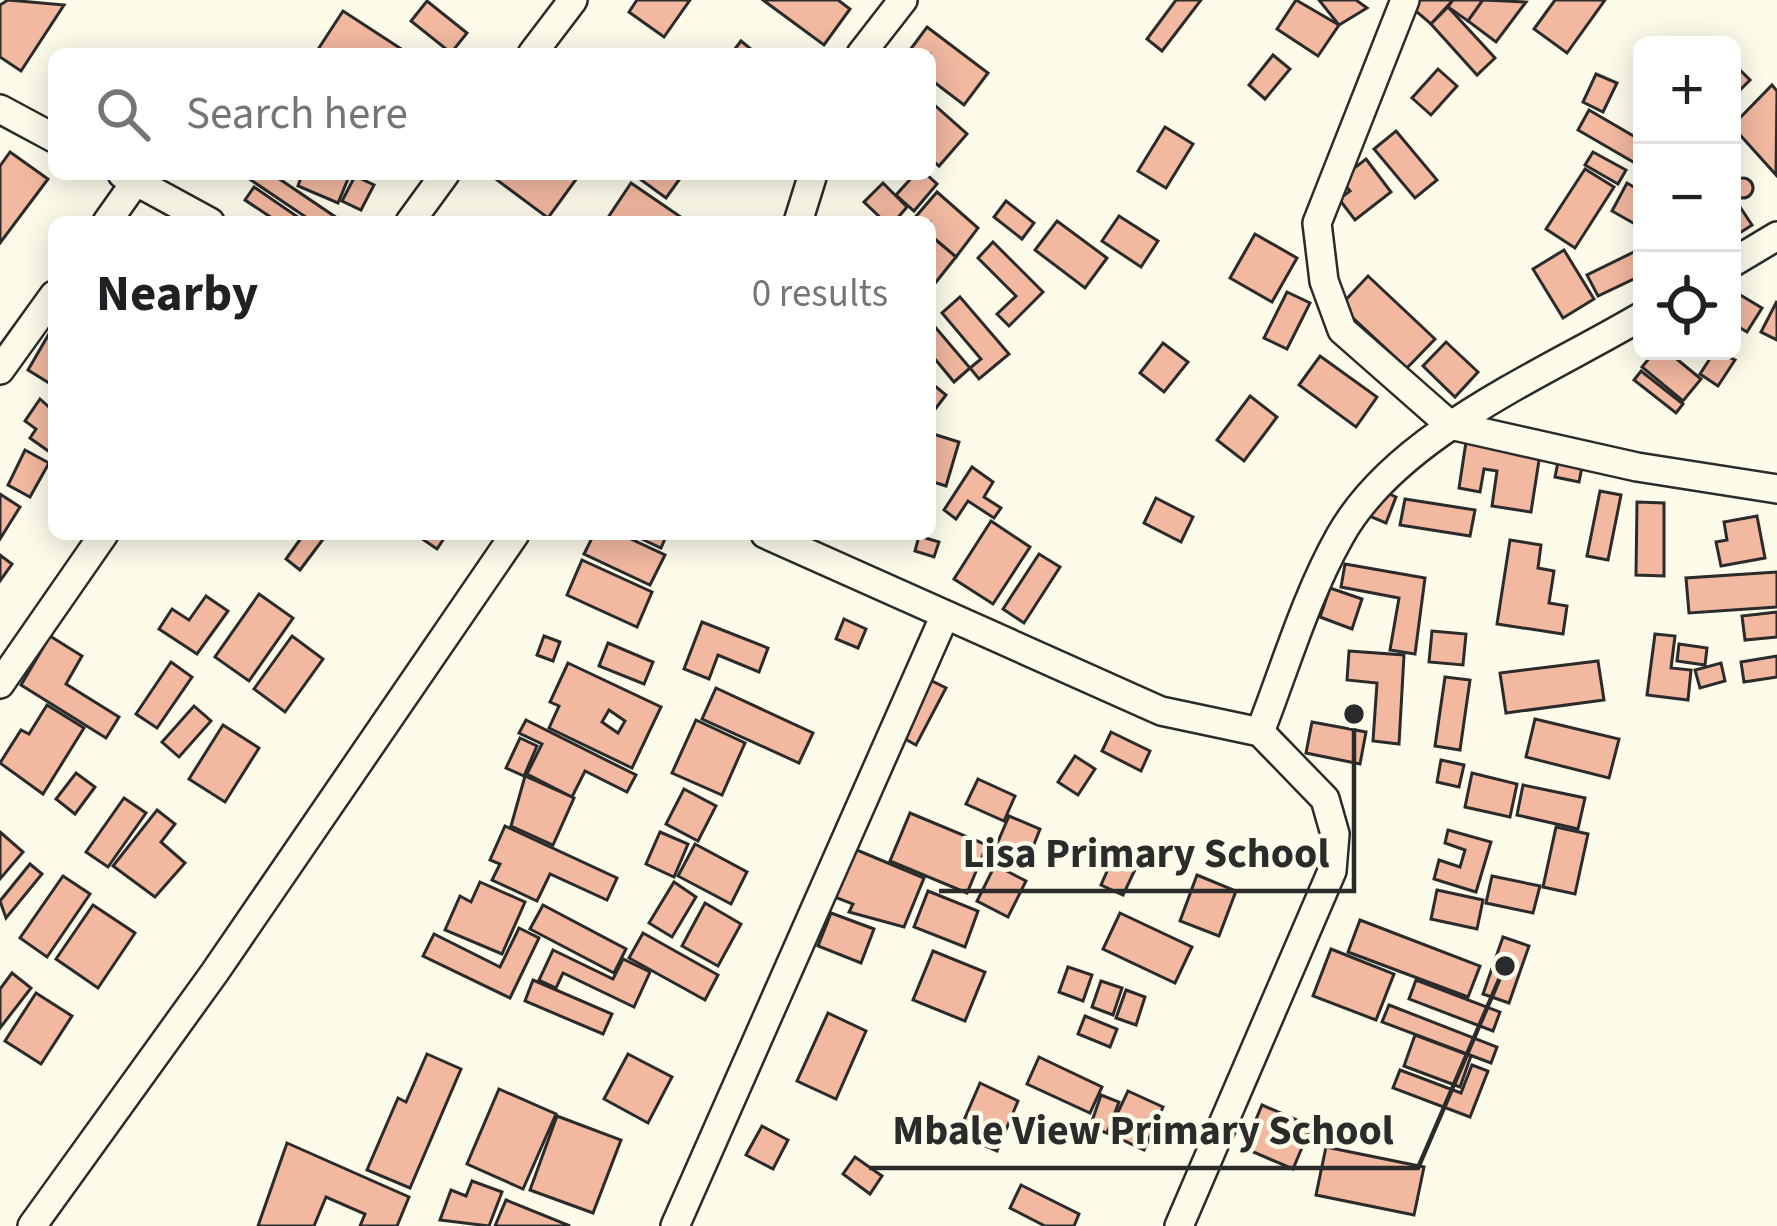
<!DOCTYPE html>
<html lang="en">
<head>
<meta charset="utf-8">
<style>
	body { margin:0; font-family:"Source Sans 3",sans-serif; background:#f6f6f6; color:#202124 }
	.controls { position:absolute; right:36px; top:36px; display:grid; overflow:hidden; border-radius:18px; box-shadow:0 6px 30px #0003 }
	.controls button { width:108px; height:108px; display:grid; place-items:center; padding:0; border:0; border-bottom:3px solid #e0e0e0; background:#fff; color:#202124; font:60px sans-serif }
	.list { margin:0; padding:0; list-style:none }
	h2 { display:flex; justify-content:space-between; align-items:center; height:156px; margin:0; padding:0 48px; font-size:51px }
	h2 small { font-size:39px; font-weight:400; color:#757577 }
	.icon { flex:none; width:66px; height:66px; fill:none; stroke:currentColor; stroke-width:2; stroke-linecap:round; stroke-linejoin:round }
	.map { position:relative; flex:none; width:1777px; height:1226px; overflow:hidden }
	.search { position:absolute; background:#fff; box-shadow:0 6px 30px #0003; left:48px; top:48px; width:888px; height:132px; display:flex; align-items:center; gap:30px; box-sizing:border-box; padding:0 42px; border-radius:18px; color:#757577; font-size:45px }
	.panel { position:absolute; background:#fff; box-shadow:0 6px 30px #0003; left:48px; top:216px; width:888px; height:324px; border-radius:18px }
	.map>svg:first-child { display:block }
	.building { fill:#f2b8a0; stroke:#2b2b2b; stroke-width:3; fill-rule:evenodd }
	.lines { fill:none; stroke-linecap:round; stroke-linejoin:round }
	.minor-casing { stroke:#2b2b2b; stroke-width:32 }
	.minor { stroke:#fdfbea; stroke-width:27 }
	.leader { fill:none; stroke:#2b2b2b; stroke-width:4.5 }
	.callout-dot { fill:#2b2b2b; stroke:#fdfbea; stroke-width:4.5 }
	.callout-label { font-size:42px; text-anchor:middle; font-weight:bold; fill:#2b2b2b; stroke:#fdfbea; stroke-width:9; stroke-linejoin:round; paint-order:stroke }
</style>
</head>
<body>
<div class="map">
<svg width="1777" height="1226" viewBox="0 0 1777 1226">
	<rect width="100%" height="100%" fill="#fdfbea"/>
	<g class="building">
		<polygon points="8,0 64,5 21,71 0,57 0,5"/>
		<polygon points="637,0 690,0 664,37 629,12"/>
		<polygon points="763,0 838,0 850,9 824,45"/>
		<polygon points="1176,0 1201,0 1162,51 1147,39"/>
		<polygon points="1296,0 1339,25 1318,56 1277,29"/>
		<polygon points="1319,0 1356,0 1367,8 1339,25"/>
		<polygon points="1403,0 1453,0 1431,24"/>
		<polygon points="1453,0 1483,0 1468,21 1448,7"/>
		<polygon points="1483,0 1526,2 1496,42 1468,21"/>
		<polygon points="1555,0 1605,0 1567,53 1534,29"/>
		<polygon points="427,1 467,33 451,53 411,21"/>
		<polygon points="1448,7 1495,58 1477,75 1431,24"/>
		<polygon points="343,11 409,54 315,54"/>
		<polygon points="927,27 988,73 964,105 930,79 930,54 907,54"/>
		<polygon points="741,41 757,54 731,54"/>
		<polygon points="1273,55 1290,69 1265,99 1249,85"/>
		<polygon points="1736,66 1750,80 1732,98 1732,70"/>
		<polygon points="1438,69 1457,86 1431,115 1412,98"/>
		<polygon points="1596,74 1617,83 1603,112 1583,102"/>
		<polygon points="1772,85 1777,91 1776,175 1732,126"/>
		<polygon points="930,101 967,134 939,166 930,158"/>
		<polygon points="1589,110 1642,141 1635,163 1578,130"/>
		<polygon points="1165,127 1193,144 1166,188 1138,171"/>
		<polygon points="1396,131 1437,180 1415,198 1374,149"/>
		<polygon points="10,152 48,179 0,243 0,166"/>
		<polygon points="1593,152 1626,170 1618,184 1585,165"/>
		<polygon points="1366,159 1391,192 1355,220 1339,199 1350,191 1340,179"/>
		<polygon points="1585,169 1614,187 1575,248 1546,229"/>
		<polygon points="242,174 272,174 337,218 313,222"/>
		<polygon points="302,174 350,174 338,203 298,186"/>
		<polygon points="501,174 580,174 548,218 497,180"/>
		<polygon points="633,174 671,174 679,180 666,198"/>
		<polygon points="915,174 926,174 937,184 914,211 896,195"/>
		<polygon points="355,176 374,185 361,210 342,201"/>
		<circle cx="1743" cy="188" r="10"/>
		<polygon points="631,183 688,222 605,222"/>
		<polygon points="883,183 907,207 894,222 885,222 864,202"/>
		<polygon points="1627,183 1642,192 1642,211 1635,224 1612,211"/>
		<polygon points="254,187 305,222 278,222 245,200"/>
		<polygon points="937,192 978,228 956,257 930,235 930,222 912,221"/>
		<polygon points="1732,195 1752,225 1735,236 1732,231"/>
		<polygon points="1006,201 1034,223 1022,239 994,217"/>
		<polygon points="1119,216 1158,241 1141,267 1102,241"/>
		<polygon points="1057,221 1107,258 1085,288 1035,250"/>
		<polygon points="1255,234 1297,258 1272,302 1230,278"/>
		<polygon points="930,235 956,257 936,282 930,277"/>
		<polygon points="993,242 1043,292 1009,326 997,314 1016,296 978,258"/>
		<polygon points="1642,248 1642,275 1598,296 1587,275"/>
		<polygon points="1564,250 1594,299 1563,318 1533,269"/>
		<polygon points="1368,276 1435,339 1407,368 1340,306"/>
		<polygon points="1732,290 1762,308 1747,332 1732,323"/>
		<polygon points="1287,292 1310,303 1287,349 1264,338"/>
		<polygon points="960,297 1009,354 979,379 970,368 981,359 942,313"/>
		<polygon points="1777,301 1777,340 1761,332"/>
		<polygon points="930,321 970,368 954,382 930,353"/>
		<polygon points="53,327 54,328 54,386 28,370"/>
		<polygon points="1446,342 1478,372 1455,397 1423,366"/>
		<polygon points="1163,343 1188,362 1164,392 1140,373"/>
		<polygon points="1655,351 1667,351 1701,379 1683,401 1642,367"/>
		<polygon points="1715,351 1735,360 1718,386 1700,374"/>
		<polygon points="1320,356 1377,397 1356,427 1299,385"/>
		<polygon points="1641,371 1683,404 1676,413 1634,380"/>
		<polygon points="930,382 946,395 936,408 930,403"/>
		<polygon points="1250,396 1277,417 1244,461 1217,440"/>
		<polygon points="40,399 49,407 54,400 54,455 30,438 36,429 25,421"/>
		<polygon points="930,433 959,442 946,486 930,481"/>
		<polygon points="1466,442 1540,454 1531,512 1492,506 1497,471 1484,469 1480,492 1459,488"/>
		<polygon points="25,450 49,463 30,497 8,485"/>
		<polygon points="1559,457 1583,462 1579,482 1555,477"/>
		<polygon points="972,467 993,482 984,497 1001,508 994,518 968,501 956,519 944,510"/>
		<polygon points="1380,490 1396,497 1386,523 1369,516"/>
		<polygon points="1600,491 1621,495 1608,560 1587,556"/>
		<polygon points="0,494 20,507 0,539"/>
		<polygon points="1156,498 1193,517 1181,542 1144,523"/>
		<polygon points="1405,499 1475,510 1470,536 1400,525"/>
		<polygon points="1637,502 1664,503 1664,576 1636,575"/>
		<polygon points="1757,516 1765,558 1721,566 1716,542 1727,540 1724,522"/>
		<polygon points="991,521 1030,547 993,604 954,579"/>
		<polygon points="304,534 327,534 300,570 286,559"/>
		<polygon points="415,534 447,534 437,549"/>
		<polygon points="594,534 620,534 665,555 650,585 584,554"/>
		<polygon points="631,534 667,534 661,548"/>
		<polygon points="919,536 939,542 934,557 915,551"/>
		<polygon points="1510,540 1541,545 1538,568 1554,571 1549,603 1567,606 1563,634 1497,624"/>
		<polygon points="1039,554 1060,567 1024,623 1003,609"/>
		<polygon points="0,555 12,564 0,581"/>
		<polygon points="582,560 652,592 637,627 567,595"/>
		<polygon points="1345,564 1425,578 1415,654 1390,650 1399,598 1341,587"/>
		<polygon points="1777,572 1777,607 1689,613 1686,578"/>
		<polygon points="1330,588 1362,599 1352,629 1320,617"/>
		<polygon points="259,594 293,618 249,681 215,657"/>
		<polygon points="206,596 228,611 197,654 159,629 172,609 189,620"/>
		<polygon points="1777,612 1777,637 1745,640 1742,616"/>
		<polygon points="844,619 866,629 858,648 836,639"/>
		<polygon points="702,622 768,648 759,672 718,655 709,679 684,669"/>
		<polygon points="1432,631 1466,634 1463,665 1429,662"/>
		<polygon points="1655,634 1675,636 1671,668 1691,670 1688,700 1647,695"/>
		<polygon points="50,636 82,656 66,684 119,717 106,738 21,685"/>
		<polygon points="292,636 323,659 285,712 254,689"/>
		<polygon points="544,636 560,642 553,661 537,655"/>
		<polygon points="608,643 653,662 644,684 599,666"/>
		<polygon points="1679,644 1707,648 1705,665 1677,661"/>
		<polygon points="1349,651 1404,655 1399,744 1373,741 1377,683 1347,680"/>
		<polygon points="1777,656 1777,677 1744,682 1741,662"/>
		<polygon points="1598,661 1604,700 1506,713 1500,673"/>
		<polygon points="171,662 192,677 157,728 136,714"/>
		<path d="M568,663L661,707L632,768L549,728L559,706L550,702ZM609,710L625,721L618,733L602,722Z"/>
		<polygon points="1721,663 1725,681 1700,688 1695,670"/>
		<polygon points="1445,677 1470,680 1460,750 1435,746"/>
		<polygon points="926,678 946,688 916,745 896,734"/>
		<polygon points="716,688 813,733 799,763 702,719"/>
		<polygon points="47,705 84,728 43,794 0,763 21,730 29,734"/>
		<polygon points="194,706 211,721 179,757 162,742"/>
		<polygon points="1535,719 1619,739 1609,778 1526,757"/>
		<polygon points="526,720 636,775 627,792 585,771 572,797 527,774 542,744 519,733"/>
		<polygon points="696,720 745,743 722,795 672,773"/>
		<polygon points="1312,722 1366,732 1360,764 1306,753"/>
		<polygon points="223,725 259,748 225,802 189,779"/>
		<polygon points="1111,732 1150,751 1141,771 1102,751"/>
		<polygon points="520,738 537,746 524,776 506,768"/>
		<polygon points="1075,756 1095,769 1078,795 1058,782"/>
		<polygon points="1441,760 1464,765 1459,787 1437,782"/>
		<polygon points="76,773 95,787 75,814 56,799"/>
		<polygon points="1472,773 1517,784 1510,817 1465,807"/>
		<polygon points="525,776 574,798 553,845 511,826"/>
		<polygon points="978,779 1015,796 1004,821 966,804"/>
		<polygon points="1523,785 1585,798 1578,829 1517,815"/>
		<polygon points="684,789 716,806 698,841 666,824"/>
		<polygon points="124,798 146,813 108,867 86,852"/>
		<polygon points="157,810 175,824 161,842 185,863 155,897 113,866"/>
		<polygon points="910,813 987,845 967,893 890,861"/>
		<polygon points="1009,816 1040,829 1029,857 997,844"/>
		<polygon points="505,826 617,878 607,900 550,874 537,901 492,880 500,864 490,860"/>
		<polygon points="1556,827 1588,834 1575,894 1543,887"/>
		<polygon points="1448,830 1491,842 1476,892 1434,879 1439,860 1460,867 1465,850 1445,843"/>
		<polygon points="0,832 23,852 0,879"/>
		<polygon points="660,832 688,844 674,877 646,864"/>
		<polygon points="695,844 747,872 731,904 678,876"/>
		<polygon points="1119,844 1142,855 1123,895 1101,885"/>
		<polygon points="852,848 924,878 904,927 849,912 853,904 832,896"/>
		<polygon points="30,864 42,874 6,918 0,901"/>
		<polygon points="995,865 1026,881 1008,917 977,901"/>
		<polygon points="1197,875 1236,891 1219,936 1180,921"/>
		<polygon points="63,876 90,894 47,957 20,938"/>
		<polygon points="1492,876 1540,886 1533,913 1486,903"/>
		<polygon points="480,882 525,902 502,954 445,930 460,896 471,902"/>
		<polygon points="674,882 696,897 672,937 649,923"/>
		<polygon points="1437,890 1483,900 1477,929 1431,919"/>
		<polygon points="928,891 978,911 965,947 914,927"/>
		<polygon points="705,903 741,924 718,966 682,946"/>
		<polygon points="93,905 135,933 98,988 56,959"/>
		<polygon points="543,905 626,949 614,973 530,929"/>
		<polygon points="831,913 874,929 861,963 818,946"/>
		<polygon points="1120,913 1192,947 1175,983 1103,949"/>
		<polygon points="1360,920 1480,966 1468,997 1348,952"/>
		<polygon points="519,928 539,938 510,998 423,956 434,934 500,967"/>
		<polygon points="643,933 718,975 705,1000 629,958"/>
		<polygon points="1503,937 1529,946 1509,1003 1483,994"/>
		<polygon points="1331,949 1394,974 1376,1020 1313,996"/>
		<polygon points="553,950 613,979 623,959 650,972 634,1007 563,973 556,988 539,980"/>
		<polygon points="933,951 985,972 965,1021 913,1000"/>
		<polygon points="1068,967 1092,975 1083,1001 1059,992"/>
		<polygon points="12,973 31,988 0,1028 0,989"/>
		<polygon points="533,980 612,1014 603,1034 525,1001"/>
		<polygon points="1416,980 1500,1012 1493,1031 1409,999"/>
		<polygon points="1101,981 1122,988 1113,1015 1092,1007"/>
		<polygon points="1126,990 1145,997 1136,1025 1116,1018"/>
		<polygon points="36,993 72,1016 41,1064 5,1041"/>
		<polygon points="1389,1005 1497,1047 1491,1063 1382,1022"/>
		<polygon points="828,1013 866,1031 836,1099 797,1081"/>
		<polygon points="1085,1016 1117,1029 1110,1047 1078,1034"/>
		<polygon points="1415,1035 1471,1056 1460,1087 1404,1066"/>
		<polygon points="427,1054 461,1069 410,1188 367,1170 398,1098 406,1102"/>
		<polygon points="628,1054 672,1077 648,1123 604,1099"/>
		<polygon points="1039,1057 1102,1087 1090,1113 1027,1084"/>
		<polygon points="1472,1065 1488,1071 1470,1117 1393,1088 1400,1070 1461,1093"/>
		<polygon points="980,1083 1018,1101 997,1151 958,1134"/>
		<polygon points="499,1089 556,1114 523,1189 467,1164"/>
		<polygon points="1128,1091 1163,1107 1144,1150 1108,1133"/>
		<polygon points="1101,1095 1119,1102 1107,1133 1090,1127"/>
		<polygon points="1262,1105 1311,1126 1293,1169 1244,1148"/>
		<polygon points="557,1116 621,1140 593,1213 530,1190"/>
		<polygon points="762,1126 788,1140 773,1169 746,1155"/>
		<polygon points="287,1143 409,1197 397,1226 360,1226 365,1214 326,1197 314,1226 258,1226"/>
		<polygon points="1326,1147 1424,1167 1414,1215 1316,1195"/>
		<polygon points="855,1157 882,1176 870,1194 843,1174"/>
		<polygon points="472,1181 502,1192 489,1226 440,1220 451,1190 466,1196"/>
		<polygon points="1021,1185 1079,1214 1074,1226 1045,1226 1010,1208"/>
		<polygon points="506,1200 570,1226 495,1226"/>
	</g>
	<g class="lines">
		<g class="minor-casing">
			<g id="minor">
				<polyline points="1405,0 1317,223 1324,281 1342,330 1450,425 1637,467 1777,489"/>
				<polyline points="532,54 573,0"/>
				<polyline points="861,54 903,0"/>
				<polyline points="0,109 54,138"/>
				<polyline points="122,174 210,222"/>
				<polyline points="107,222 136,181"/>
				<polyline points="410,222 445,174"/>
				<polyline points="798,222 813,174"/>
				<polyline points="1732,263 1777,236"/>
				<polyline points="0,370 54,295"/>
				<polyline points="765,534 1161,711 1260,732 1325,799 1335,834 1332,871 1179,1226"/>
				<polyline points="0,684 104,534"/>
				<path d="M1260,732C1285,668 1306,596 1340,536C1397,434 1544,374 1642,316"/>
				<polyline points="32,1226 215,972 515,534"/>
				<polyline points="675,1226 945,615"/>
			</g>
		</g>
		<use href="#minor" class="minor"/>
	</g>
	<path class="leader" d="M1354 714L1354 891H939M1505 966L1418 1168H869"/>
	<g class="callout-dot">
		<circle cx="1354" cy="714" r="12"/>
		<circle cx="1505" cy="966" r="12"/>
	</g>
	<g class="callout-label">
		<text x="1146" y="867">Lisa Primary School</text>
		<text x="1143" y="1144">Mbale View Primary School</text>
	</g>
</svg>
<div class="controls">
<button>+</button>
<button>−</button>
<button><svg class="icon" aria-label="locate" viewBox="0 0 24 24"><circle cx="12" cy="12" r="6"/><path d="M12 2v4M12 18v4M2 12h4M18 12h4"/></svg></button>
</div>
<div class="search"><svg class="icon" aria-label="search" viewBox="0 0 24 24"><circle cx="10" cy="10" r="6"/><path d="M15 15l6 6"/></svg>Search here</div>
<section class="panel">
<h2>Nearby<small>0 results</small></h2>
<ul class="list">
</ul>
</section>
</div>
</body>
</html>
